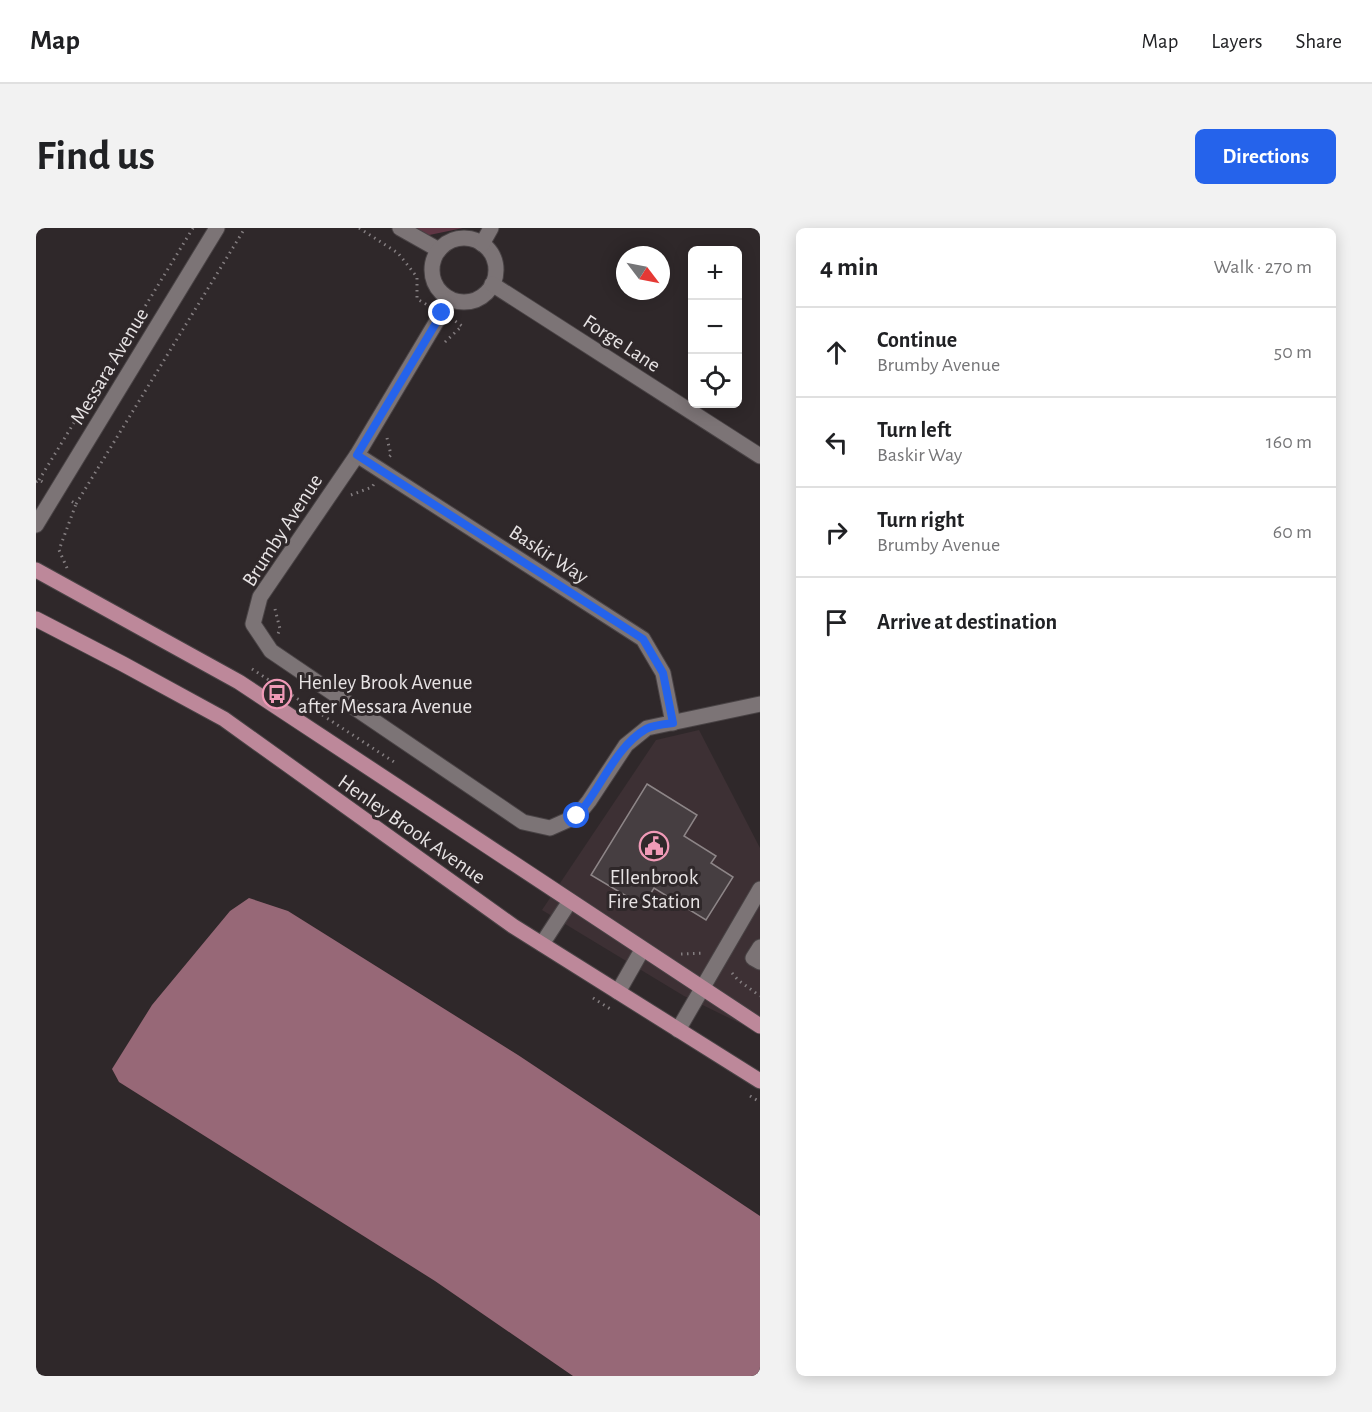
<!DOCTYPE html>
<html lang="en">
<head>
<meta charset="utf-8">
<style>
	body { margin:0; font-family:"Alegreya Sans",sans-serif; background:#f2f2f2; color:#202124 }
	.controls { position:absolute; right:18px; top:18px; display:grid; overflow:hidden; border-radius:9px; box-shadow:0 3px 15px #0003 }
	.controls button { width:54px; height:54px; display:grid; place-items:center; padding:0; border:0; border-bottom:2px solid #e0e0e0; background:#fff; color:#202124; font:30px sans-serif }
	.compass { position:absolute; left:580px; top:18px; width:54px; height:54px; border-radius:50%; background:#fff; box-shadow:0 3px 15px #0003; rotate:122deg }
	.stop { position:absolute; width:18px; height:18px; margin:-14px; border:4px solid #2563eb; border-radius:50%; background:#fff }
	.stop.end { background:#2563eb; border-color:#fff; box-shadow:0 2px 6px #0008 }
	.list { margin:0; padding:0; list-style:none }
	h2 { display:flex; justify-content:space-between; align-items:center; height:78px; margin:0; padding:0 24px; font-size:26px }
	h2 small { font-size:20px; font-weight:400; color:#757577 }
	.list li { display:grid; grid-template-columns:39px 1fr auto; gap:18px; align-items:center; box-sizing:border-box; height:90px; padding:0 24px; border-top:2px solid #e0e0e0 }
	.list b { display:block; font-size:22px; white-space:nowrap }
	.list p { margin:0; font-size:20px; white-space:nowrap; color:#757577 }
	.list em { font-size:20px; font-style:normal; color:#757577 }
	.icon { flex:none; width:33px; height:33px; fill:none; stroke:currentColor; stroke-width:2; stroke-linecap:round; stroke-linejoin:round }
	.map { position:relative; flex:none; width:724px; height:1148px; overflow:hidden; border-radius:9px }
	header { display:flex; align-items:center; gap:36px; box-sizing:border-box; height:84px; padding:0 30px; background:#fff; border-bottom:2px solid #e0e0e0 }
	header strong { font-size:28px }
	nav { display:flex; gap:33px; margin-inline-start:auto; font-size:21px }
	.intro { display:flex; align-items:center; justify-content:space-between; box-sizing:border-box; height:144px; padding:0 36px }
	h1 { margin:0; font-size:42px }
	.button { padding:15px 27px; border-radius:9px; background:#2563eb; color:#fff; font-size:21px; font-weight:700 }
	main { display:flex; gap:36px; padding:0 36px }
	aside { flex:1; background:#fff; border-radius:9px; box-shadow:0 3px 15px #0003 }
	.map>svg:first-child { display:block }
	.built { fill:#3d3034 }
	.green { fill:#5f3644 }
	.water { fill:#976877 }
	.building { fill:#463e41; stroke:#8d8587; stroke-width:1.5 }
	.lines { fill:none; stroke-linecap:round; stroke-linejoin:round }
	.minor-casing { stroke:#494345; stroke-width:17 }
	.major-casing { stroke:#494345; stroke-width:17 }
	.path { stroke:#847e80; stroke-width:3; stroke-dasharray:1.5 4.5; stroke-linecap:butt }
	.minor { stroke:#7c7476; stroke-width:15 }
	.major { stroke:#bd889a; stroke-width:15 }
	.route { stroke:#2563eb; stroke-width:8 }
	.labels { text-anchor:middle; stroke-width:6; stroke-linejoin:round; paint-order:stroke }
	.street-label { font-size:21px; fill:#e7e3e4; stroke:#2f282a }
	.poi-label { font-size:21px; fill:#e7e3e4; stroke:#2f282a; text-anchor:start }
</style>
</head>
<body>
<header>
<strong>Map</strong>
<nav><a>Map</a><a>Layers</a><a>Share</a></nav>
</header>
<div class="intro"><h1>Find us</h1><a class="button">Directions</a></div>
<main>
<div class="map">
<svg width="724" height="1148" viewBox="0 0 724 1148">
	<rect width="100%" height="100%" fill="#2f282a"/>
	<polygon class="built" points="663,502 724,620 724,805 648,768 506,682 620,512"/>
	<polygon class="green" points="364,0 427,0 379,10"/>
	<polygon class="water" points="213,670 252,683 482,827 724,988 724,1148 537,1148 399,1053 83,854 76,841 116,777 194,683"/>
	<polygon class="building" points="611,556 661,587 648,608 680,628 675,635 697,649 670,692 618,660 607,678 555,647"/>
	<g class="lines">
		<g class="minor-casing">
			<g id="minor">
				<polyline points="364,0 403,22"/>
				<circle cx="428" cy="42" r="32"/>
				<polyline points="446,16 455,0"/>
				<polyline points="456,56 724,228"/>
				<polyline points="414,71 321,227 224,369 217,396 235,423 487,594 514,600 541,588 553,573 590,517 611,500 724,476"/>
				<polyline points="321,227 607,411 627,445 637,495"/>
				<polyline points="0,297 181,0"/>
				<polyline points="506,716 534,673"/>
				<polyline points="724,719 717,730 724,734"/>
				<polyline points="582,764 606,722"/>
				<polyline points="642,802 724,661"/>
			</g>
		</g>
		<g class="major-casing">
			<g id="major">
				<polyline points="0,342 203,454 724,798"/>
				<polyline points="0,391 87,436 188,491 477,698 724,853"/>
			</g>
		</g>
		<g class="path">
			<polyline points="323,0 362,25 381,49 381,71 393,78"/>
			<polyline points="409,114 426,98 419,93"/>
			<polyline points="351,210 355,227 353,229"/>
			<polyline points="3,252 157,0"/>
			<polyline points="0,254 3,252 7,254"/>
			<polyline points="315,267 336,259 338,256"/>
			<polyline points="40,276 209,0"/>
			<polyline points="31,340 23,322 40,276 35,273"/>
			<polyline points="239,381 244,401 242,406"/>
			<polyline points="216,441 358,534"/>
			<polyline points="645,726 668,725"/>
			<polyline points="696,745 702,752 724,768"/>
			<polyline points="557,770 576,782"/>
			<polyline points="714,868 724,874"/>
		</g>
		<use href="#minor" class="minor"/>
		<use href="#major" class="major"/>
	</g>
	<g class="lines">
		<path class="route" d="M406,85L321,227L607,411L627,445L637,495C628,496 617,497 610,501C579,519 564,562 541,588"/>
	</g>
	<defs>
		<g id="bus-ring" transform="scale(1.5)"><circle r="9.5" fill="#2f282a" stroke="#f09ab7" stroke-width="1.5"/><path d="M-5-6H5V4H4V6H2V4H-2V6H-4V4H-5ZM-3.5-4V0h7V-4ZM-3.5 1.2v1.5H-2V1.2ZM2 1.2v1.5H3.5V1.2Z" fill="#f09ab7"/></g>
		<g id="civic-ring" transform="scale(1.5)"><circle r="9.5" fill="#2f282a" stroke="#f09ab7" stroke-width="1.5"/><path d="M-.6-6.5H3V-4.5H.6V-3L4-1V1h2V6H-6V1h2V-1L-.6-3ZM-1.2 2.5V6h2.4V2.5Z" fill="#f09ab7"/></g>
	</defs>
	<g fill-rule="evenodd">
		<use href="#bus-ring" x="241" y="466"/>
		<use href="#civic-ring" x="618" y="618"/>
	</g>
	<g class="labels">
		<g class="street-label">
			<text transform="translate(586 115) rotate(33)" y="7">Forge Lane</text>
			<text transform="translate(73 138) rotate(-59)" y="7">Messara Avenue</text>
			<text transform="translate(246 302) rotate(-57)" y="7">Brumby Avenue</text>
			<text transform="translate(513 326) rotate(33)" y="7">Baskir Way</text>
			<text transform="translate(376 601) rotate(35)" y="7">Henley Brook Avenue</text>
		</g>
		<g class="poi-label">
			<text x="262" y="461">Henley Brook Avenue<tspan x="262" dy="24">after Messara Avenue</tspan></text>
			<text x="618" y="656" text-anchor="middle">Ellenbrook<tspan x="618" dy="24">Fire Station</tspan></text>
		</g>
	</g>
</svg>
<div class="controls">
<button>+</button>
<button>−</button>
<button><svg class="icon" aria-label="locate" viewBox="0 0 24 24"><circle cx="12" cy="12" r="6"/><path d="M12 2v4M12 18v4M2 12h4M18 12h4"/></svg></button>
</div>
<svg class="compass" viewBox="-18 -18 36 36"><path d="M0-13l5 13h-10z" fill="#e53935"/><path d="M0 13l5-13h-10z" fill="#757577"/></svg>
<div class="stop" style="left:541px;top:588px"></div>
<div class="stop end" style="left:406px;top:85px"></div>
</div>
<aside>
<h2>4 min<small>Walk · 270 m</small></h2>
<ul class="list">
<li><svg class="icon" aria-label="ahead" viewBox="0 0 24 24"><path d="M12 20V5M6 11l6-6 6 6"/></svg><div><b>Continue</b><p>Brumby Avenue</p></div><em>50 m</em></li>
<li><svg class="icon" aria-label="left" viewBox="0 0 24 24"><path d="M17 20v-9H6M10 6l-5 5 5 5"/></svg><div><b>Turn left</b><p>Baskir Way</p></div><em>160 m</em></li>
<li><svg class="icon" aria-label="right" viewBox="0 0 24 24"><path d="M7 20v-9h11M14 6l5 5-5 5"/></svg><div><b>Turn right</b><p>Brumby Avenue</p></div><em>60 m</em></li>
<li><svg class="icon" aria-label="arrive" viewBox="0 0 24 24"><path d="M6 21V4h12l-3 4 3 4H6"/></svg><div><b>Arrive at destination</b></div></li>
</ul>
</aside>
</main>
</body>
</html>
